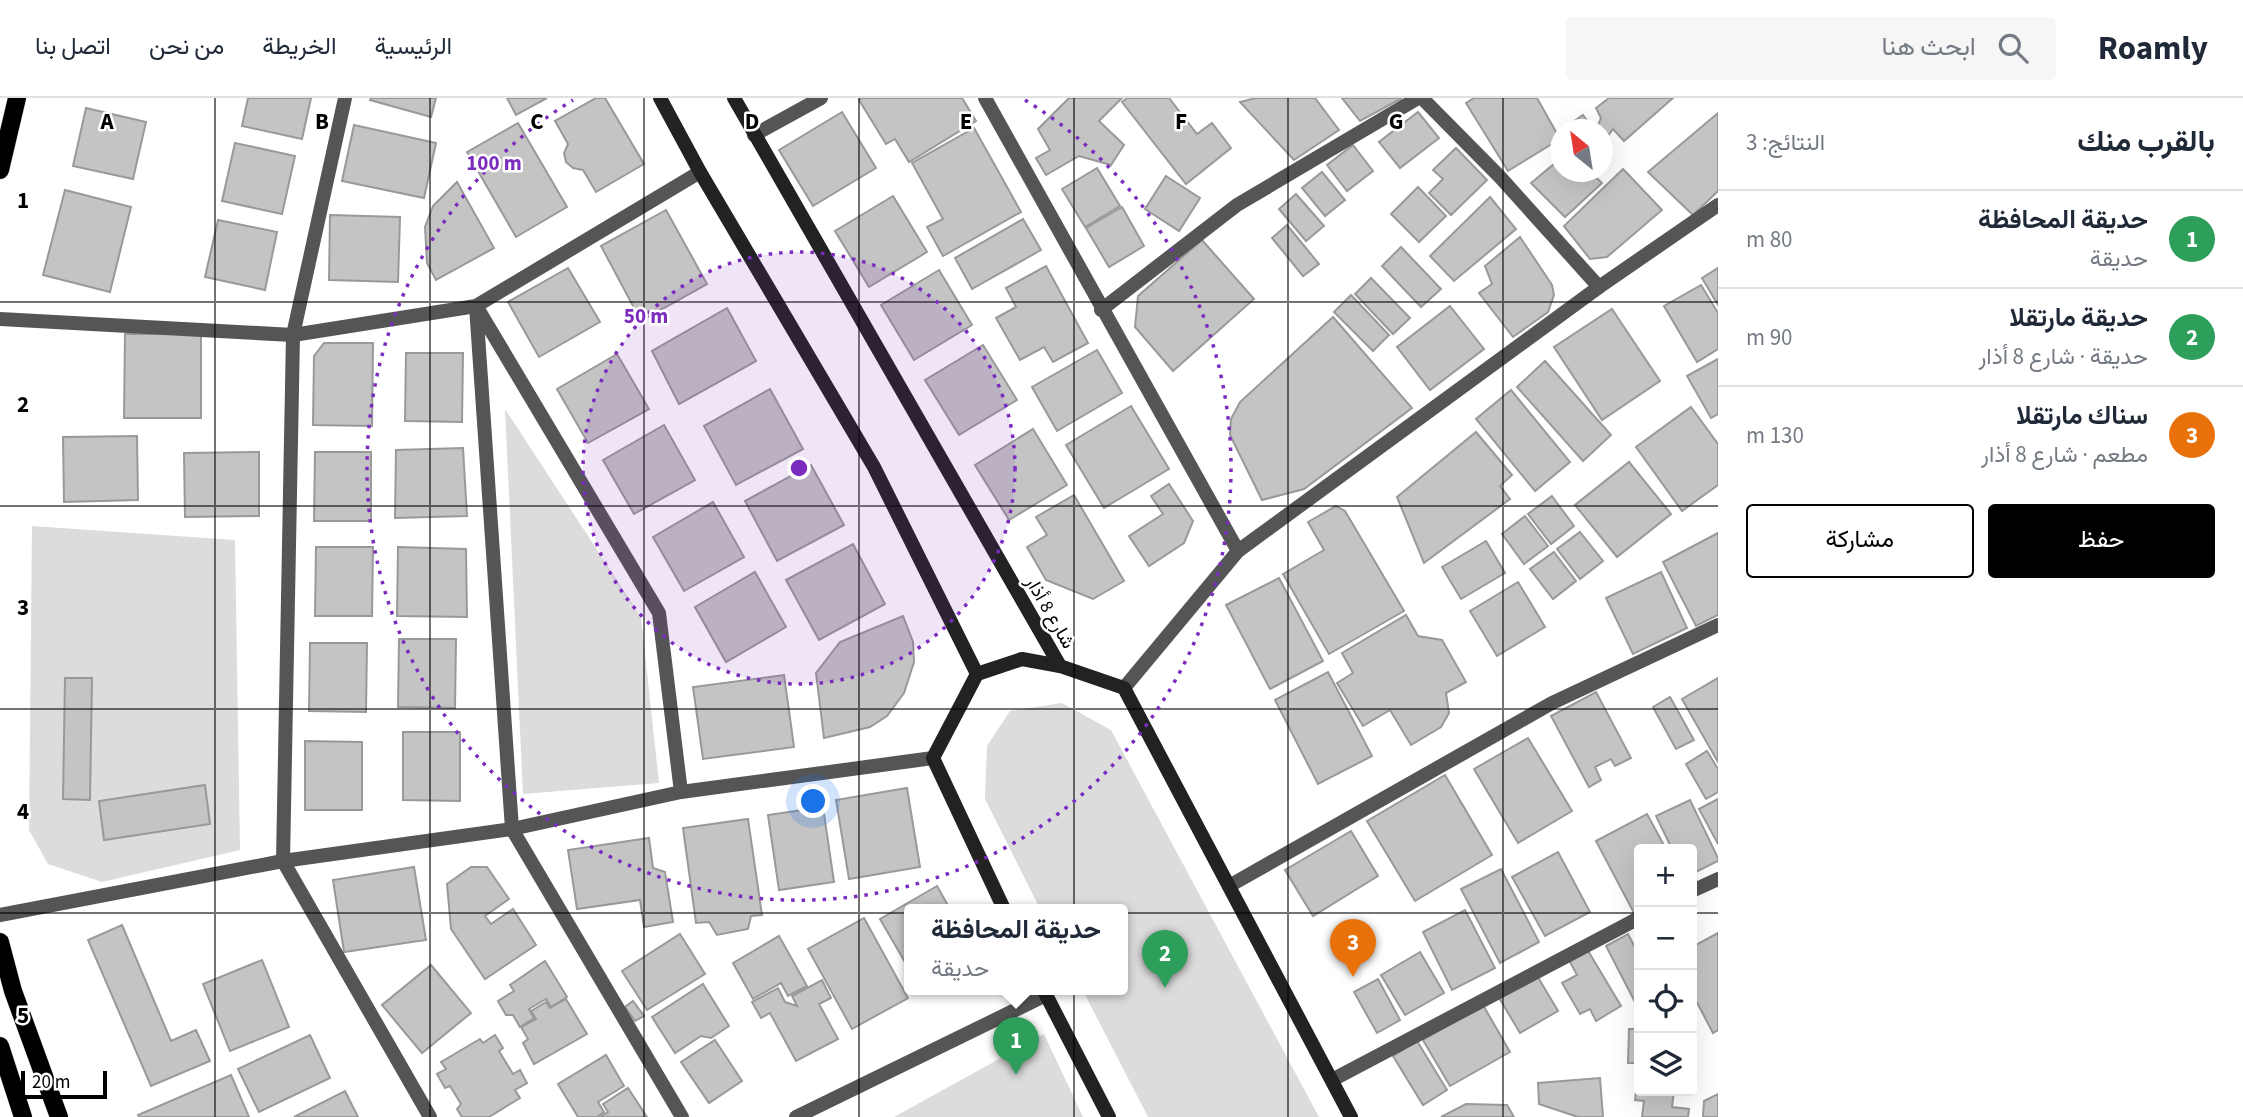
<!DOCTYPE html>
<html lang="ar">
<head>
<meta charset="utf-8">
<style>
	body { margin:0; font-family:"Source Sans 3",Vazirmatn,sans-serif; background:#f6f6f7; color:#1f2937; direction:rtl }
	.controls { position:absolute; right:21px; bottom:21px; display:grid; overflow:hidden; border-radius:7px; box-shadow:0 7px 28px #0002 }
	.controls button { width:63px; height:63px; display:grid; place-items:center; padding:0; border:0; border-bottom:2px solid #e0e1e3; background:#fff; color:#1f2937; font:35px sans-serif }
	.compass { position:absolute; left:1550px; top:21px; width:63px; height:63px; border-radius:50%; background:#fff; box-shadow:0 7px 28px #0002; rotate:330deg }
	.scale { position:absolute; left:21px; bottom:18px; width:86px; box-sizing:border-box; padding-left:7px; border:4px solid #000; border-top:0; font-size:19px; line-height:24px; white-space:nowrap; color:#000; -webkit-text-stroke:5px #fff; paint-order:stroke }
	.you { position:absolute; left:814px; top:704px; width:24px; height:24px; margin:-18px; border:5px solid #fff; border-radius:50%; background:#1a73e8; box-shadow:0 0 0 10px #1a73e833 }
	.badge { display:grid; place-items:center; width:46px; height:46px; border-radius:50%; background:#000; color:#fff; font-size:23px; font-weight:700 }
	.pin { position:absolute; translate:-50% -58px; filter:drop-shadow(0 2px 4px #0008) }
	.pin::after { content:''; position:absolute; top:37px; width:24px; height:21px; background:inherit; clip-path:polygon(0 0,100% 0,50% 100%) }
	.popup { position:absolute; left:904px; top:806px; width:224px; height:91px; box-sizing:border-box; display:grid; place-content:center; border-radius:7px; background:#fff; filter:drop-shadow(0 2px 5px #0005); font-size:23px; white-space:nowrap; color:#747a83 }
	.popup b { font-size:26px; color:#1f2937 }
	.popup::after { content:''; position:absolute; left:50%; top:100%; margin-left:-14px; border:14px solid transparent; border-top-color:#fff }
	.list { margin:0; padding:0; list-style:none }
	h2 { display:flex; justify-content:space-between; align-items:center; height:91px; margin:0; padding:0 28px; font-size:30px }
	h2 small { font-size:23px; font-weight:400; color:#747a83 }
	.list li { display:grid; grid-template-columns:46px 1fr auto; gap:21px; align-items:center; box-sizing:border-box; height:98px; padding:0 28px; border-top:2px solid #e0e1e3 }
	.list b { display:block; font-size:26px; white-space:nowrap }
	.list p { margin:0; font-size:23px; white-space:nowrap; color:#747a83 }
	.list em { font-size:23px; font-style:normal; color:#747a83 }
	.actions { display:flex; gap:14px; padding:21px 28px }
	.actions a { flex:1; padding:16px 0; border:2px solid #000; border-radius:7px; text-align:center; font-size:24px; color:#000 }
	.actions .main { background:#000; color:#fff }
	.icon { flex:none; width:38px; height:38px; fill:none; stroke:currentColor; stroke-width:2; stroke-linecap:round; stroke-linejoin:round }
	.map { position:relative; flex:none; width:1718px; height:1019px; overflow:hidden; direction:ltr }
	header { display:flex; align-items:center; gap:42px; box-sizing:border-box; height:98px; padding:0 35px; background:#fff; border-bottom:2px solid #e0e1e3 }
	header strong { font-size:33px }
	nav { display:flex; gap:38px; margin-inline-start:auto; font-size:24px }
	.search { width:490px; height:63px; background:#f6f6f7; display:flex; align-items:center; gap:18px; box-sizing:border-box; padding:0 24px; border-radius:7px; color:#747a83; font-size:26px }
	main { display:flex }
	aside { flex:1; background:#fff }
	.map>svg:first-child { display:block }
	.park { fill:#dcdcdc }
	.building { fill:#c4c4c4; stroke:#999; stroke-width:2 }
	.lines { fill:none; stroke-linecap:round; stroke-linejoin:round }
	.primary-casing { stroke:#dbdbdb; stroke-width:19 }
	.minor { stroke:#555; stroke-width:14 }
	.tertiary { stroke:#555; stroke-width:14 }
	.secondary { stroke:#222; stroke-width:14 }
	.primary { stroke:#000; stroke-width:18 }
	.grid { fill:none; stroke:#000; stroke-width:2; stroke-opacity:0.55 }
	.ring { fill:none; stroke:#7b2cbf; stroke-width:3.5; stroke-dasharray:3.5 7 }
	.labels { text-anchor:middle; stroke-width:5; stroke-linejoin:round; paint-order:stroke }
	.street-label { font-size:19px; fill:#000; stroke:#fff }
	.grid-label { font-size:23px; text-anchor:middle; font-weight:bold; fill:#000; stroke:#fff; stroke-width:5; stroke-linejoin:round; paint-order:stroke }
	.centre { fill:#7b2cbf; stroke:#fff; stroke-width:3.5 }
	.ring-label { font-size:21px; text-anchor:middle; font-weight:bold; fill:#7b2cbf; stroke:#fff; stroke-width:5; stroke-linejoin:round; paint-order:stroke }
</style>
</head>
<body>
<header>
<strong>Roamly</strong>
<div class="search"><svg class="icon" aria-label="search" viewBox="0 0 24 24"><circle cx="10" cy="10" r="6"/><path d="M15 15l6 6"/></svg>ابحث هنا</div>
<nav><a>الرئيسية</a><a>الخريطة</a><a>من نحن</a><a>اتصل بنا</a></nav>
</header>
<main>
<aside>
<h2>بالقرب منك<small>النتائج: 3</small></h2>
<ul class="list">
<li><span class="badge" style="background:#2e9e5b">1</span><div><b>حديقة المحافظة</b><p>حديقة</p></div><em>80 m</em></li>
<li><span class="badge" style="background:#2e9e5b">2</span><div><b>حديقة مارتقلا</b><p>حديقة · شارع 8 أذار</p></div><em>90 m</em></li>
<li><span class="badge" style="background:#e8710a">3</span><div><b>سناك مارتقلا</b><p>مطعم · شارع 8 أذار</p></div><em>130 m</em></li>
</ul>
<div class="actions"><a class="main">حفظ</a><a>مشاركة</a></div>
</aside>
<div class="map">
<svg width="1718" height="1019" viewBox="0 0 1718 1019">
	<rect width="100%" height="100%" fill="#fff"/>
	<g class="park">
		<polygon points="505,311 641,519 659,685 523,696"/>
		<polygon points="32,428 235,442 240,752 102,784 48,766 29,732"/>
		<polygon points="1062,605 1111,632 1319,1019 1148,1019 1082,891 1123,891 1123,811 1040,811 985,701 987,648 1010,613"/>
		<polygon points="1044,936 1083,1019 894,1019"/>
	</g>
	<g class="building">
		<polygon points="248,0 311,0 302,41 242,28"/>
		<polygon points="371,0 436,0 431,19 370,2"/>
		<polygon points="507,0 547,0 516,17"/>
		<polygon points="596,0 605,0 644,66 596,94 583,72 573,70 566,64 564,55 568,46 555,23"/>
		<polygon points="862,0 962,0 976,23 909,64 895,41 886,46 859,2"/>
		<polygon points="1069,0 1122,0 1099,23 1124,47 1111,67 1079,58 1046,77 1036,60 1050,52 1038,31"/>
		<polygon points="1127,0 1169,0 1197,36 1212,25 1231,50 1186,86 1122,4"/>
		<polygon points="1256,0 1315,0 1339,32 1294,62 1240,4"/>
		<polygon points="1342,0 1402,0 1360,23"/>
		<polygon points="1474,0 1537,0 1560,41 1508,73 1466,5"/>
		<polygon points="1609,0 1673,0 1624,43 1613,31 1608,38 1598,27 1601,20 1596,10"/>
		<polygon points="86,10 146,24 133,81 73,68"/>
		<polygon points="842,14 876,70 813,108 779,52"/>
		<polygon points="1418,14 1439,40 1400,70 1379,44"/>
		<polygon points="1718,15 1718,93 1693,117 1648,74"/>
		<polygon points="1583,17 1594,32 1563,32 1563,31"/>
		<polygon points="518,25 567,109 516,139 467,54"/>
		<polygon points="354,27 436,45 424,100 342,83"/>
		<polygon points="974,30 1021,114 943,158 927,129 943,121 912,65"/>
		<polygon points="235,45 295,58 282,116 222,103"/>
		<polygon points="1353,47 1373,73 1347,93 1327,67"/>
		<polygon points="1456,50 1487,82 1451,117 1429,95 1443,81 1433,72"/>
		<polygon points="1560,61 1560,74 1590,74 1602,85 1565,119 1531,85"/>
		<polygon points="1097,70 1120,108 1085,129 1062,91"/>
		<polygon points="1623,71 1662,112 1607,159 1590,161 1564,128"/>
		<polygon points="1322,74 1345,102 1325,118 1302,90"/>
		<polygon points="1166,78 1200,100 1179,133 1145,111"/>
		<polygon points="457,84 494,150 436,182 427,165 425,129 433,108"/>
		<polygon points="1418,89 1446,118 1419,144 1391,116"/>
		<polygon points="65,92 131,109 110,194 43,177"/>
		<polygon points="1296,96 1324,128 1306,143 1279,111"/>
		<polygon points="893,98 927,154 869,189 835,133"/>
		<polygon points="1490,99 1516,131 1454,183 1430,158"/>
		<polygon points="1122,109 1144,148 1109,169 1086,130"/>
		<polygon points="666,112 707,186 641,223 601,148"/>
		<polygon points="330,117 400,119 398,184 329,182"/>
		<polygon points="1023,121 1041,152 972,191 955,160"/>
		<polygon points="218,122 277,134 265,192 205,179"/>
		<polygon points="1287,127 1319,166 1303,178 1272,140"/>
		<polygon points="1520,139 1552,187 1554,197 1548,214 1513,239 1479,195 1492,186 1485,168"/>
		<polygon points="1202,142 1254,201 1173,273 1135,229 1138,198"/>
		<polygon points="1401,149 1441,191 1421,209 1382,168"/>
		<polygon points="1046,168 1088,245 1053,264 1044,249 1020,262 996,220 1016,209 1006,190"/>
		<polygon points="568,170 600,224 539,259 508,204"/>
		<polygon points="1718,170 1718,207 1702,180"/>
		<polygon points="939,172 972,227 914,262 881,207"/>
		<polygon points="1371,180 1410,220 1393,236 1355,196"/>
		<polygon points="1701,187 1718,215 1718,251 1697,264 1664,208"/>
		<polygon points="1351,197 1389,237 1373,253 1334,214"/>
		<polygon points="1450,208 1484,251 1430,292 1397,249"/>
		<polygon points="727,210 756,263 679,306 652,253"/>
		<polygon points="1612,211 1660,283 1602,322 1554,249"/>
		<polygon points="1333,219 1412,310 1304,391 1262,402 1230,337 1231,321 1240,304"/>
		<polygon points="125,236 201,236 201,320 124,320"/>
		<polygon points="324,245 373,245 372,328 313,327 314,258"/>
		<polygon points="983,247 1017,302 959,337 925,282"/>
		<polygon points="1097,252 1122,295 1057,333 1032,289"/>
		<polygon points="406,255 463,255 462,324 405,323"/>
		<polygon points="617,256 649,311 588,345 557,291"/>
		<polygon points="1718,261 1718,316 1711,320 1687,278"/>
		<polygon points="1545,263 1611,337 1583,363 1517,289"/>
		<polygon points="770,291 803,351 736,387 704,328"/>
		<polygon points="1511,292 1570,364 1535,393 1476,321"/>
		<polygon points="1131,308 1169,371 1104,410 1066,347"/>
		<polygon points="1691,309 1718,346 1718,387 1682,413 1636,349"/>
		<polygon points="664,327 695,382 634,416 603,362"/>
		<polygon points="1033,331 1067,387 1009,422 975,367"/>
		<polygon points="1476,334 1512,377 1500,388 1510,401 1424,465 1397,399"/>
		<polygon points="137,338 138,402 64,404 63,339"/>
		<polygon points="463,350 467,418 395,420 396,352"/>
		<polygon points="259,354 259,418 185,419 184,355"/>
		<polygon points="315,354 371,354 371,423 314,423"/>
		<polygon points="1629,364 1671,416 1617,459 1575,407"/>
		<polygon points="811,367 844,427 777,463 745,403"/>
		<polygon points="1169,386 1193,423 1184,445 1149,468 1129,438 1163,416 1151,398"/>
		<polygon points="1074,397 1124,483 1093,501 1046,482 1027,449 1047,437 1036,419"/>
		<polygon points="1552,398 1574,428 1551,446 1528,416"/>
		<polygon points="713,404 744,459 684,493 653,439"/>
		<polygon points="1336,408 1345,413 1404,513 1329,556 1283,476 1324,452 1308,424"/>
		<polygon points="1525,418 1548,448 1524,466 1502,436"/>
		<polygon points="1580,434 1603,463 1580,481 1557,451"/>
		<polygon points="1718,435 1718,517 1696,528 1663,464"/>
		<polygon points="1486,443 1505,475 1461,501 1442,469"/>
		<polygon points="853,446 885,506 819,542 786,482"/>
		<polygon points="316,449 373,449 372,518 315,518"/>
		<polygon points="398,449 466,451 467,519 397,518"/>
		<polygon points="1554,454 1576,483 1553,501 1530,471"/>
		<polygon points="755,474 786,529 726,564 695,509"/>
		<polygon points="1661,474 1687,530 1633,556 1606,500"/>
		<polygon points="1279,480 1323,563 1270,591 1226,507"/>
		<polygon points="1518,484 1545,529 1497,558 1470,513"/>
		<polygon points="1406,517 1418,538 1442,542 1466,584 1446,595 1449,615 1441,629 1411,647 1390,612 1363,628 1337,585 1353,575 1342,555"/>
		<polygon points="903,518 913,544 914,564 904,595 887,618 870,629 824,640 816,575 840,544"/>
		<polygon points="399,541 456,541 455,610 398,609"/>
		<polygon points="310,545 367,545 366,614 309,613"/>
		<polygon points="1328,574 1372,658 1318,686 1275,602"/>
		<polygon points="784,577 794,649 703,661 693,589"/>
		<polygon points="65,580 92,580 90,702 63,701"/>
		<polygon points="1718,580 1718,664 1682,601"/>
		<polygon points="1596,594 1631,660 1615,668 1611,661 1595,669 1601,682 1589,689 1551,618"/>
		<polygon points="1670,599 1694,642 1676,651 1653,609"/>
		<polygon points="403,634 460,634 460,703 403,702"/>
		<polygon points="1528,640 1572,713 1518,745 1474,671"/>
		<polygon points="305,643 362,644 362,712 305,712"/>
		<polygon points="1707,653 1718,671 1718,694 1706,701 1686,666"/>
		<polygon points="1445,677 1492,757 1415,803 1367,723"/>
		<polygon points="205,687 210,726 104,742 99,703"/>
		<polygon points="907,690 920,769 849,781 836,702"/>
		<polygon points="1718,701 1718,746 1699,711"/>
		<polygon points="1690,702 1718,760 1718,763 1692,776 1692,751 1672,751 1656,718"/>
		<polygon points="823,709 834,784 779,792 768,717"/>
		<polygon points="1647,716 1666,751 1639,751 1639,813 1634,815 1596,743"/>
		<polygon points="748,721 762,817 751,818 748,831 717,837 709,824 696,825 683,730"/>
		<polygon points="1351,733 1378,778 1313,818 1285,772"/>
		<polygon points="649,740 653,770 665,774 673,824 644,829 640,802 577,811 568,752"/>
		<polygon points="1558,754 1590,814 1545,838 1512,779"/>
		<polygon points="414,769 426,842 344,854 333,782"/>
		<polygon points="471,769 487,769 509,801 485,818 491,826 513,811 536,847 485,881 451,831 447,786"/>
		<polygon points="1501,771 1539,844 1500,865 1461,791"/>
		<polygon points="937,788 950,811 909,811 909,871 880,821"/>
		<polygon points="1465,812 1495,870 1452,892 1423,834"/>
		<polygon points="864,820 908,900 852,931 808,851"/>
		<polygon points="122,827 171,943 196,932 210,963 151,988 88,842"/>
		<polygon points="1718,835 1718,932 1713,935 1692,895 1692,849"/>
		<polygon points="680,836 705,876 647,912 622,873"/>
		<polygon points="1628,836 1639,857 1639,904 1636,906 1606,848"/>
		<polygon points="779,838 807,888 788,898 781,885 753,901 733,865"/>
		<polygon points="1587,851 1621,908 1596,923 1590,911 1580,916 1562,885 1577,877 1569,862"/>
		<polygon points="1420,854 1444,895 1405,917 1381,877"/>
		<polygon points="262,862 289,929 230,953 203,886"/>
		<polygon points="545,863 567,899 551,909 546,901 529,911 534,920 520,929 513,917 506,917 498,903 514,893 510,887"/>
		<polygon points="431,867 471,915 422,955 382,907"/>
		<polygon points="1536,876 1558,913 1520,935 1498,898"/>
		<polygon points="1378,881 1400,922 1377,935 1354,894"/>
		<polygon points="822,882 831,900 819,906 838,941 796,963 770,915 761,920 752,904 778,890 785,904 797,908 792,898"/>
		<polygon points="703,886 729,928 711,940 701,938 675,955 652,919"/>
		<polygon points="566,901 587,936 534,966 523,945 528,941 521,929 536,921 531,913 546,904 550,910"/>
		<polygon points="633,903 644,918 635,923 625,909"/>
		<polygon points="1483,907 1510,954 1450,988 1423,942"/>
		<polygon points="1629,931 1639,931 1639,965 1628,965"/>
		<polygon points="310,937 330,980 259,1014 238,971"/>
		<polygon points="495,937 503,950 499,953 513,976 520,972 527,985 515,992 520,1000 489,1019 462,1019 457,1011 461,1006 450,988 445,990 437,976 446,971 441,964 480,941 483,945"/>
		<polygon points="715,942 742,983 709,1005 681,964"/>
		<polygon points="1417,943 1447,992 1423,1007 1393,958"/>
		<polygon points="606,957 624,988 598,1004 604,1014 597,1019 578,1019 558,986"/>
		<polygon points="1638,976 1639,993 1674,993 1672,1009 1689,1011 1688,1019 1642,1019 1644,1003 1635,1002"/>
		<polygon points="231,977 249,1019 139,1019 138,1017"/>
		<polygon points="1600,980 1603,1019 1578,1019 1539,1006 1538,985"/>
		<polygon points="628,990 647,1019 600,1019 608,1014 603,1006"/>
		<polygon points="345,993 358,1019 294,1019"/>
		<polygon points="1718,996 1718,1019 1703,1019 1704,1003"/>
		<polygon points="1466,1006 1507,1007 1514,1019 1441,1019"/>
	</g>
	<g class="lines">
		<g class="primary-casing">
			<g id="primary">
				<polyline points="0,72 17,0"/>
				<polyline points="0,844 13,893 59,1019"/>
				<polyline points="0,948 23,1019"/>
			</g>
		</g>
		<g class="minor">
			<polyline points="345,0 293,237 283,763 430,1019"/>
			<polyline points="985,0 1238,453"/>
			<polyline points="1422,0 1500,79 1599,189"/>
			<polyline points="754,37 821,0"/>
			<polyline points="476,208 512,731 682,1019"/>
			<polyline points="478,211 659,515 681,694"/>
			<polyline points="1101,212 1237,107 1418,0"/>
			<polyline points="0,221 293,237 476,208 700,74"/>
			<polyline points="1229,788 1552,605 1718,527"/>
			<polyline points="1692,793 1718,781"/>
			<polyline points="1332,982 1639,820"/>
			<polyline points="796,1019 1046,897"/>
		</g>
		<g class="tertiary">
			<polyline points="1124,590 1238,453 1599,189 1718,107"/>
			<polyline points="0,817 283,763 512,731 681,694 933,660"/>
		</g>
		<g class="secondary">
			<polyline points="660,0 700,74 874,369 977,576 933,660 1004,811"/>
			<polyline points="734,0 1060,568 1124,590 1351,1019"/>
			<polyline points="977,576 1022,561 1060,568"/>
			<polyline points="1043,891 1109,1019"/>
		</g>
		<use href="#primary" class="primary"/>
	</g>
	<path class="grid" d="M215,0V1019M430,0V1019M644,0V1019M859,0V1019M1074,0V1019M1288,0V1019M1503,0V1019M0,204H1718M0,408H1718M0,611H1718M0,815H1639M1692,815H1718"/>
	<circle cx="799" cy="370" r="216" fill="#7b2cbf" fill-opacity=".12"/>
	<g class="ring">
		<circle cx="799" cy="370" r="216"/>
		<path d="M1025 2A432 432 0 1 1 573 2"/>
	</g>
	<g class="labels">
		<g class="street-label">
			<text transform="translate(1051 514) rotate(60)" y="7">شارع 8 أذار</text>
		</g>
	</g>
	<g class="grid-label">
		<text x="107" y="31">A</text>
		<text x="322" y="31">B</text>
		<text x="537" y="31">C</text>
		<text x="752" y="31">D</text>
		<text x="966" y="31">E</text>
		<text x="1181" y="31">F</text>
		<text x="1396" y="31">G</text>
		<text x="23" y="110">1</text>
		<text x="23" y="314">2</text>
		<text x="23" y="517">3</text>
		<text x="23" y="721">4</text>
		<text x="23" y="925">5</text>
	</g>
	<circle cx="799" cy="370" r="10" class="centre"/>
	<g class="ring-label">
		<text x="494" y="72">100 m</text>
		<text x="646" y="225">50 m</text>
	</g>
</svg>
<div class="controls">
<button>+</button>
<button>−</button>
<button><svg class="icon" aria-label="locate" viewBox="0 0 24 24"><circle cx="12" cy="12" r="6"/><path d="M12 2v4M12 18v4M2 12h4M18 12h4"/></svg></button>
<button><svg class="icon" aria-label="layers" viewBox="0 0 24 24"><path d="M12 4l9 5-9 5-9-5zM3 14l9 5 9-5"/></svg></button>
</div>
<svg class="compass" viewBox="-18 -18 36 36"><path d="M0-13l5 13h-10z" fill="#e53935"/><path d="M0 13l5-13h-10z" fill="#747a83"/></svg>
<div class="scale">20 m</div>
<div class="you"></div>
<div class="pin badge" style="left:1016px;top:977px;background:#2e9e5b">1</div>
<div class="popup"><b>حديقة المحافظة</b>حديقة</div>
<div class="pin badge" style="left:1165px;top:890px;background:#2e9e5b">2</div>
<div class="pin badge" style="left:1353px;top:879px;background:#e8710a">3</div>
</div>
</main>
</body>
</html>
